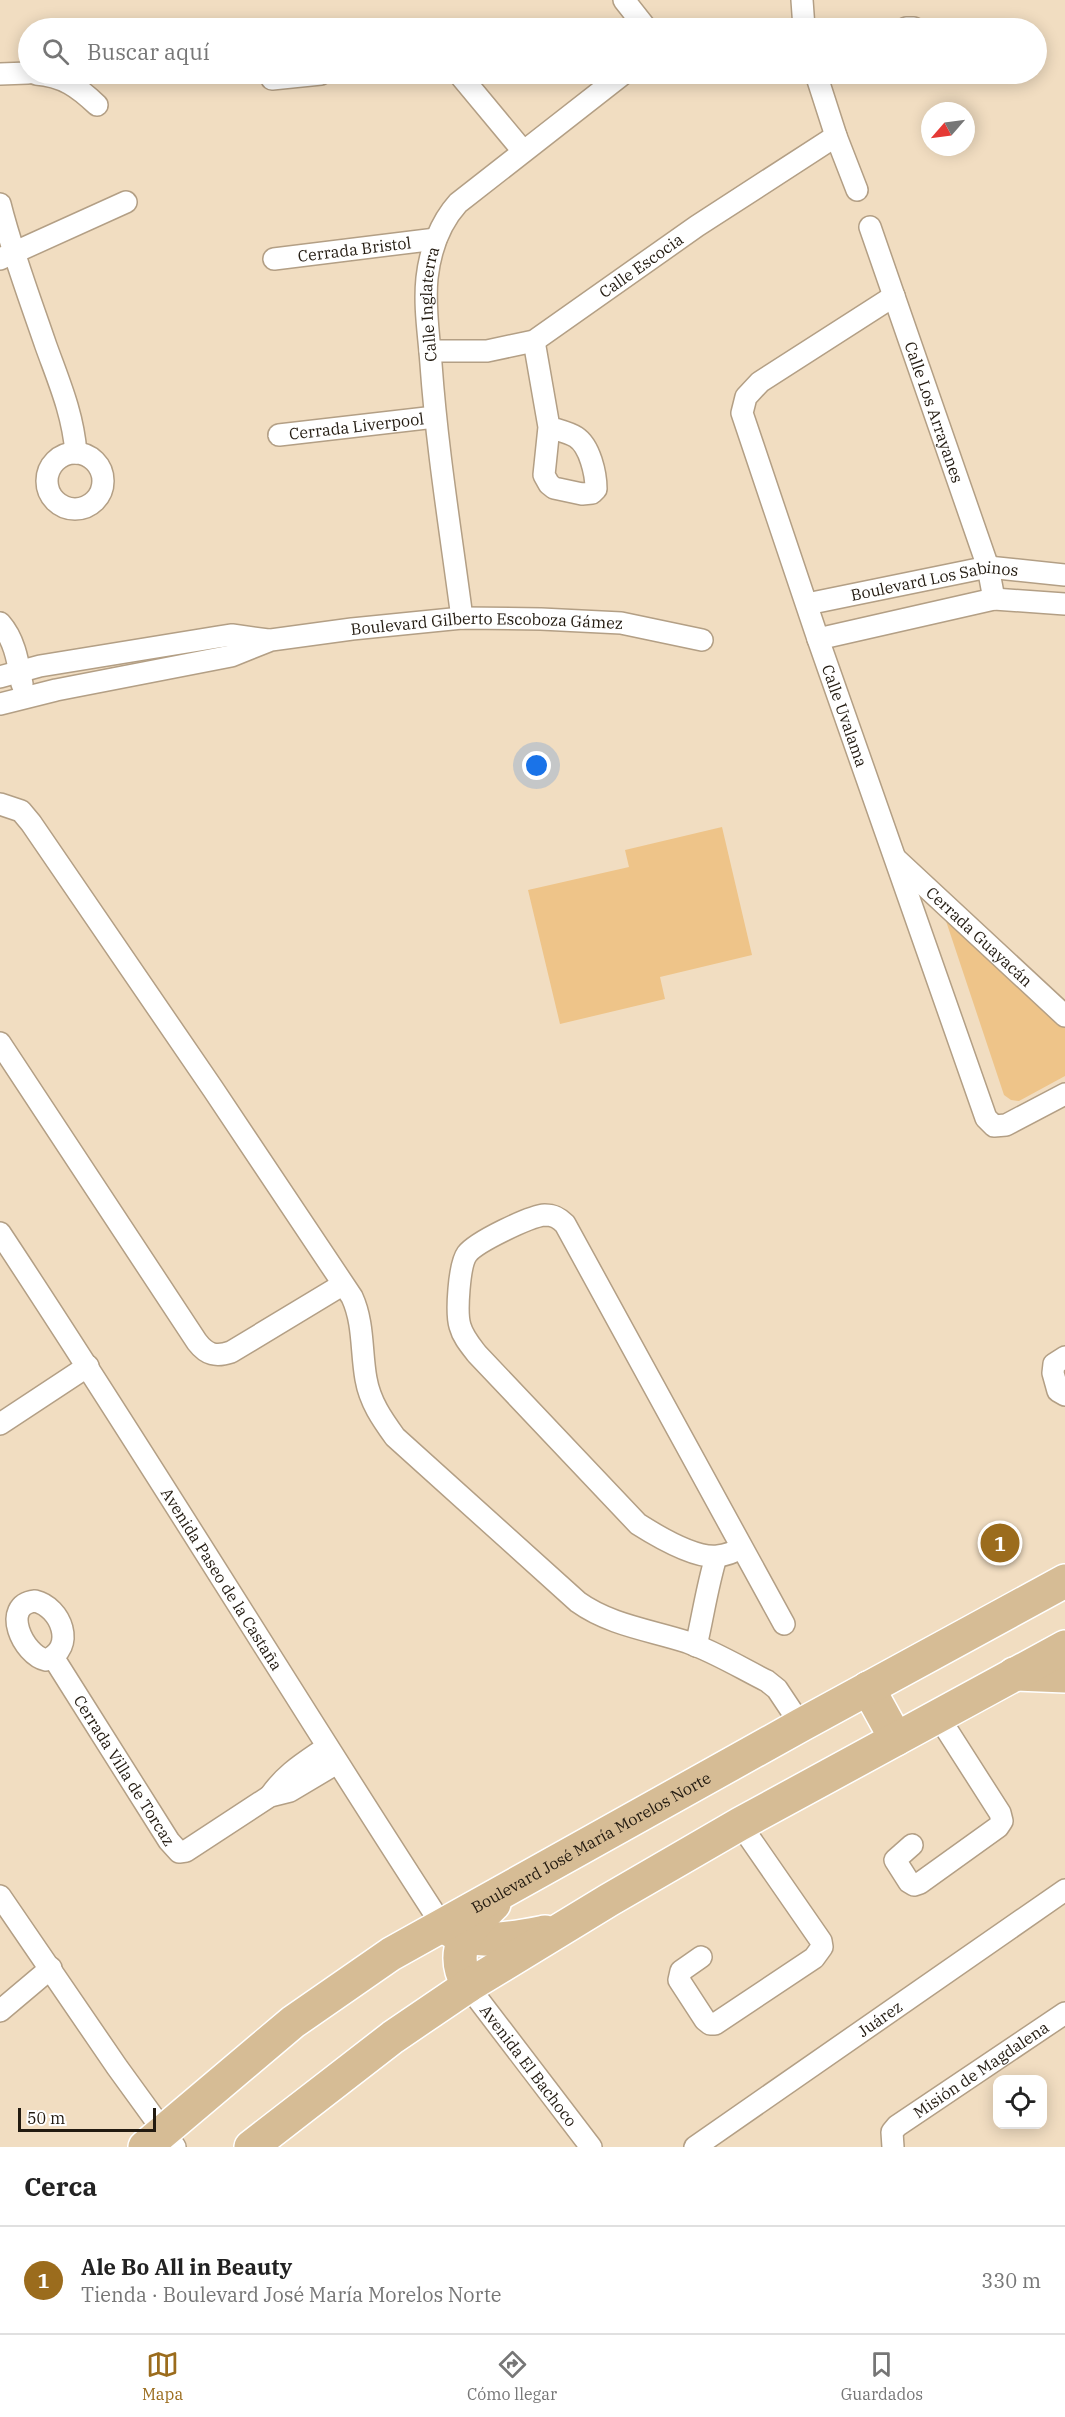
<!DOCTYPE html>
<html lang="es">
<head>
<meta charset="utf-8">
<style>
	body { margin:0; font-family:"IBM Plex Serif",serif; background:#f2f2f2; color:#222 }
	.controls { position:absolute; right:18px; bottom:18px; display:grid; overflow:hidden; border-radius:12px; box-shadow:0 3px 15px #0003 }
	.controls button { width:54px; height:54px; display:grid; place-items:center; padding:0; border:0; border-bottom:2px solid #e0e0e0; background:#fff; color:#222; font:30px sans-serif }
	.compass { position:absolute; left:921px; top:102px; width:54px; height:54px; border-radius:50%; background:#fff; box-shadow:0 3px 15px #0003; rotate:242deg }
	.scale { position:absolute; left:18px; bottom:15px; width:138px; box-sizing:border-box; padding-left:6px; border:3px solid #221a10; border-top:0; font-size:16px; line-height:21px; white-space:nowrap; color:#221a10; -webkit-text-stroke:4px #fff; paint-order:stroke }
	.you { position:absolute; left:537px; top:766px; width:21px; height:21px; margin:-15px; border:4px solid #fff; border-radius:50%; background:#1a73e8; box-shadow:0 0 0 9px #1a73e833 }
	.badge { display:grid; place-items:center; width:39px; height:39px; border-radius:50%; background:#9b6c1d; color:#fff; font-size:20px; font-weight:700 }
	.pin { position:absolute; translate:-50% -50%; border:3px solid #fff; box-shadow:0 2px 6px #0006 }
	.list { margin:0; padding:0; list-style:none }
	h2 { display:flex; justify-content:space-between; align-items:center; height:78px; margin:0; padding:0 24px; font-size:26px }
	h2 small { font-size:20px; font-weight:400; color:#767676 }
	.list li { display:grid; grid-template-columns:39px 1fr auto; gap:18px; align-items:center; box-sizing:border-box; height:108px; padding:0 24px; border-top:2px solid #e0e0e0 }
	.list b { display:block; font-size:22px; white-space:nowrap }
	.list p { margin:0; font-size:20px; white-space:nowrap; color:#767676 }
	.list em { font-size:20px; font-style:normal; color:#767676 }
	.icon { flex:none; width:33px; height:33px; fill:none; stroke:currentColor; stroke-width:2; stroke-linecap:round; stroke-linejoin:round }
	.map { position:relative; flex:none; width:1065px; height:2147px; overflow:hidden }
	.search { position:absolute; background:#fff; box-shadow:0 3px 15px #0003; left:18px; right:18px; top:18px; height:66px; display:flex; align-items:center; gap:15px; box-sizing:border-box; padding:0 21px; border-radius:33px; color:#767676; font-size:22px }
	.sheet { height:186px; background:#fff }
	nav { display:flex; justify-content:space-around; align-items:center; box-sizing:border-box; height:84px; border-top:2px solid #e0e0e0; background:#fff; font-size:16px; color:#767676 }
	nav a { display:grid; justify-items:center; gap:3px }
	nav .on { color:#9b6c1d }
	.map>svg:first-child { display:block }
	.green { fill:#eec489 }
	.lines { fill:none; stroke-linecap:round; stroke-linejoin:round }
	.street-casing { stroke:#b39f85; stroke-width:24 }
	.primary-casing { stroke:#fff; stroke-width:36 }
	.street { stroke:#fff; stroke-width:21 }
	.primary { stroke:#d6bc95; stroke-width:33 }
	.labels { text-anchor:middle; stroke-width:4.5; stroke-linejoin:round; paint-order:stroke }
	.street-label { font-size:16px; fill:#221a10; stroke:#fff }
</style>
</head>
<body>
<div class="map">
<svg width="1065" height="2147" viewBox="0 0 1065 2147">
	<rect width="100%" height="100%" fill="#f1ddc1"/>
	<g class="green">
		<polygon points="722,827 752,955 660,977 665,999 560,1024 528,890 629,867 625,850"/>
		<polygon points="945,918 1065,1023 1065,1076 1019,1101 1011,1100 1004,1095"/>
	</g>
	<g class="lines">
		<g class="street-casing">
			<g id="street">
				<polyline points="624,0 646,28"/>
				<polyline points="802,0 804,28"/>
				<polyline points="906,28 914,28"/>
				<polyline points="0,74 28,73"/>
				<path d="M36,74C63,76 78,87 97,105"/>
				<polyline points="459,74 523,151"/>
				<polyline points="816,74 836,136 857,190"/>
				<polyline points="272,79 321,74"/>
				<path d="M0,204C12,252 30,299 46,346C59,382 73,414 76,453"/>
				<path id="s1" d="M870,227L988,567L994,599"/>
				<polyline points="0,259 126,202"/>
				<path id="s2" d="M274,259L436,239"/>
				<path id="s3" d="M894,296L760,382L746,397L742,413L818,639L986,1118L994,1126L1006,1125L1065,1094"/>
				<path d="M534,341L549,427L544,475L549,484L554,488L582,494L592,493L596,489C596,474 590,446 576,437C568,432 557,430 549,427"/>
				<path id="s4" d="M430,351H487L534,341L697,226L836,136"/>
				<path id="s5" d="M279,435L435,417"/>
				<circle cx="75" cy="481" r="28"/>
				<path id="s6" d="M807,604L988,567L1065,575"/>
				<path id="s7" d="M462,618C451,534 437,449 431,364C429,335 424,307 427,278C430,251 440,223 458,203L623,74"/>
				<path d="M0,623C15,640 18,662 22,684"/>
				<polyline points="818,639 994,599 1065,604"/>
				<polyline points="0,677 40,666 218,637 232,635 268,640"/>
				<path id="s8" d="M0,704L56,690L231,656L271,640L352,629L462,618L541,619L621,623L702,640"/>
				<path d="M0,804L21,811L31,823L213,1089L352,1297C364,1323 361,1352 366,1379C370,1402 382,1419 395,1437L578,1602C610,1625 650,1630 687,1642C715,1652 741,1668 767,1681L777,1689L801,1725"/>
				<path id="s9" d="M896,859L1065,1016"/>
				<path d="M0,1043L197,1342C207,1355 216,1357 231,1352L342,1285"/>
				<path id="s10" d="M0,1233C151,1461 293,1696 442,1925"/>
				<polyline points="1065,1357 1054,1364 1053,1373 1058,1391 1065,1395"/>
				<polyline points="0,1424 88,1366"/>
				<path d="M741,1548C734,1552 726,1555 718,1556C695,1559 657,1536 638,1524L477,1354C470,1345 463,1337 460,1326C456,1313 459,1265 467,1254C476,1242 530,1216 545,1215C554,1215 559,1218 565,1224L784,1624"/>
				<path d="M35,1601C61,1607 77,1648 46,1660C23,1655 0,1605 35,1601Z"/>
				<path d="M696,1646C703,1616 707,1587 716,1557"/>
				<path id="s11" d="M53,1657L169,1841L179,1852L186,1851L270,1796L290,1791L337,1763"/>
				<path d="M270,1796C286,1773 304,1763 327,1747"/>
				<polyline points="912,1845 895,1860 909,1882 914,1885 920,1883 998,1827 1002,1821 1000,1813 938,1716"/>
				<polyline points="0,1896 117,2067 175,2147"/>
				<polyline points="701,1957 681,1971 679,1980 705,2020 710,2024 715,2024 814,1958 822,1947 821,1941 740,1824"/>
				<path id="s12" d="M468,1986L591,2147"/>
				<polyline points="0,2011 51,1968"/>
				<path id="s13" d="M695,2147L1065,1890"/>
				<path id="s14" d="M893,2147L892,2132L897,2126L1065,2013"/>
			</g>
		</g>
		<g class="primary-casing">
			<g id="primary">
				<polyline points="1014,1674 1065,1676"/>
				<polyline points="868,1688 896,1739"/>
				<path d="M448,1929C477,1946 514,1938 545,1932"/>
				<path d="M468,1986C448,1949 468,1930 494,1904"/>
				<path id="s15" d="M145,2147L293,2022L391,1954L801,1725L1065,1581"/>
				<polyline points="251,2147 393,2037 468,1986 609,1900 740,1824 1065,1647"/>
			</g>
		</g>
		<use href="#street" class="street"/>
		<use href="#primary" class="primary"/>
	</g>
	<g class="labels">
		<g class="street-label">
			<text dy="6" stroke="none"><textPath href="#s2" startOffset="81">Cerrada Bristol</textPath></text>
			<text dy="6" stroke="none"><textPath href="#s4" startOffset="236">Calle Escocia</textPath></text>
			<text dy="6" stroke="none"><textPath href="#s7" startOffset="316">Calle Inglaterra</textPath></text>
			<text dy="6" stroke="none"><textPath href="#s1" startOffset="196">Calle Los Arrayanes</textPath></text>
			<text dy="6" stroke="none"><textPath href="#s5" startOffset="78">Cerrada Liverpool</textPath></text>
			<text dy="6" stroke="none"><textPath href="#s6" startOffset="130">Boulevard Los Sabinos</textPath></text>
			<text dy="6" stroke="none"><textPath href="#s8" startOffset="496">Boulevard Gilberto Escoboza Gámez</textPath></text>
			<text dy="6" stroke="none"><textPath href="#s3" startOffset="516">Calle Uvalama</textPath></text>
			<text dy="6" stroke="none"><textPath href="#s9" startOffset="114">Cerrada Guayacán</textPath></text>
			<text dy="6" stroke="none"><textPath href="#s10" startOffset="411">Avenida Paseo de la Castaña</textPath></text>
			<text dy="6" stroke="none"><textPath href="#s11" startOffset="134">Cerrada Villa de Torcaz</textPath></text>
			<text dy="6" stroke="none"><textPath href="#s15" startOffset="542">Boulevard José María Morelos Norte</textPath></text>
			<text dy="6" stroke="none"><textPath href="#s13" startOffset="225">Juárez</textPath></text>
			<text dy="6" stroke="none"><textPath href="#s12" startOffset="100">Avenida El Bachoco</textPath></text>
			<text dy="6" stroke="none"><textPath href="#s14" startOffset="124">Misión de Magdalena</textPath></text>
		</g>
	</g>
</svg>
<div class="controls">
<button><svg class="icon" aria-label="locate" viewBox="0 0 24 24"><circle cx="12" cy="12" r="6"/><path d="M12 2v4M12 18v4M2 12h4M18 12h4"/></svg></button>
</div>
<svg class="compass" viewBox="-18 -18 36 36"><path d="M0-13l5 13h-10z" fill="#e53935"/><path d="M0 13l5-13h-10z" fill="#767676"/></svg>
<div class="scale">50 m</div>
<div class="you"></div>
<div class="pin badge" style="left:1000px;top:1543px">1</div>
<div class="search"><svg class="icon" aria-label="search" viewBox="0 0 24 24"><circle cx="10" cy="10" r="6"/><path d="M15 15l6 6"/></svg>Buscar aquí</div>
</div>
<section class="sheet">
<h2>Cerca<small></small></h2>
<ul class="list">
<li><span class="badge">1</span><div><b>Ale Bo All in Beauty</b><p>Tienda · Boulevard José María Morelos Norte</p></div><em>330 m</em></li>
</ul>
</section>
<nav>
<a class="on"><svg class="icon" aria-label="map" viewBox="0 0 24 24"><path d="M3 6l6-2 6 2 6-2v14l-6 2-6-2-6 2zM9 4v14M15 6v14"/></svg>Mapa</a>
<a><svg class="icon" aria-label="directions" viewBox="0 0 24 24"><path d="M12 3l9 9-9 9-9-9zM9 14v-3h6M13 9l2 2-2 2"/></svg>Cómo llegar</a>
<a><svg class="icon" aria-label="saved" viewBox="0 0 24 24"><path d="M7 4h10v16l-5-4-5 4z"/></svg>Guardados</a>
</nav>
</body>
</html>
